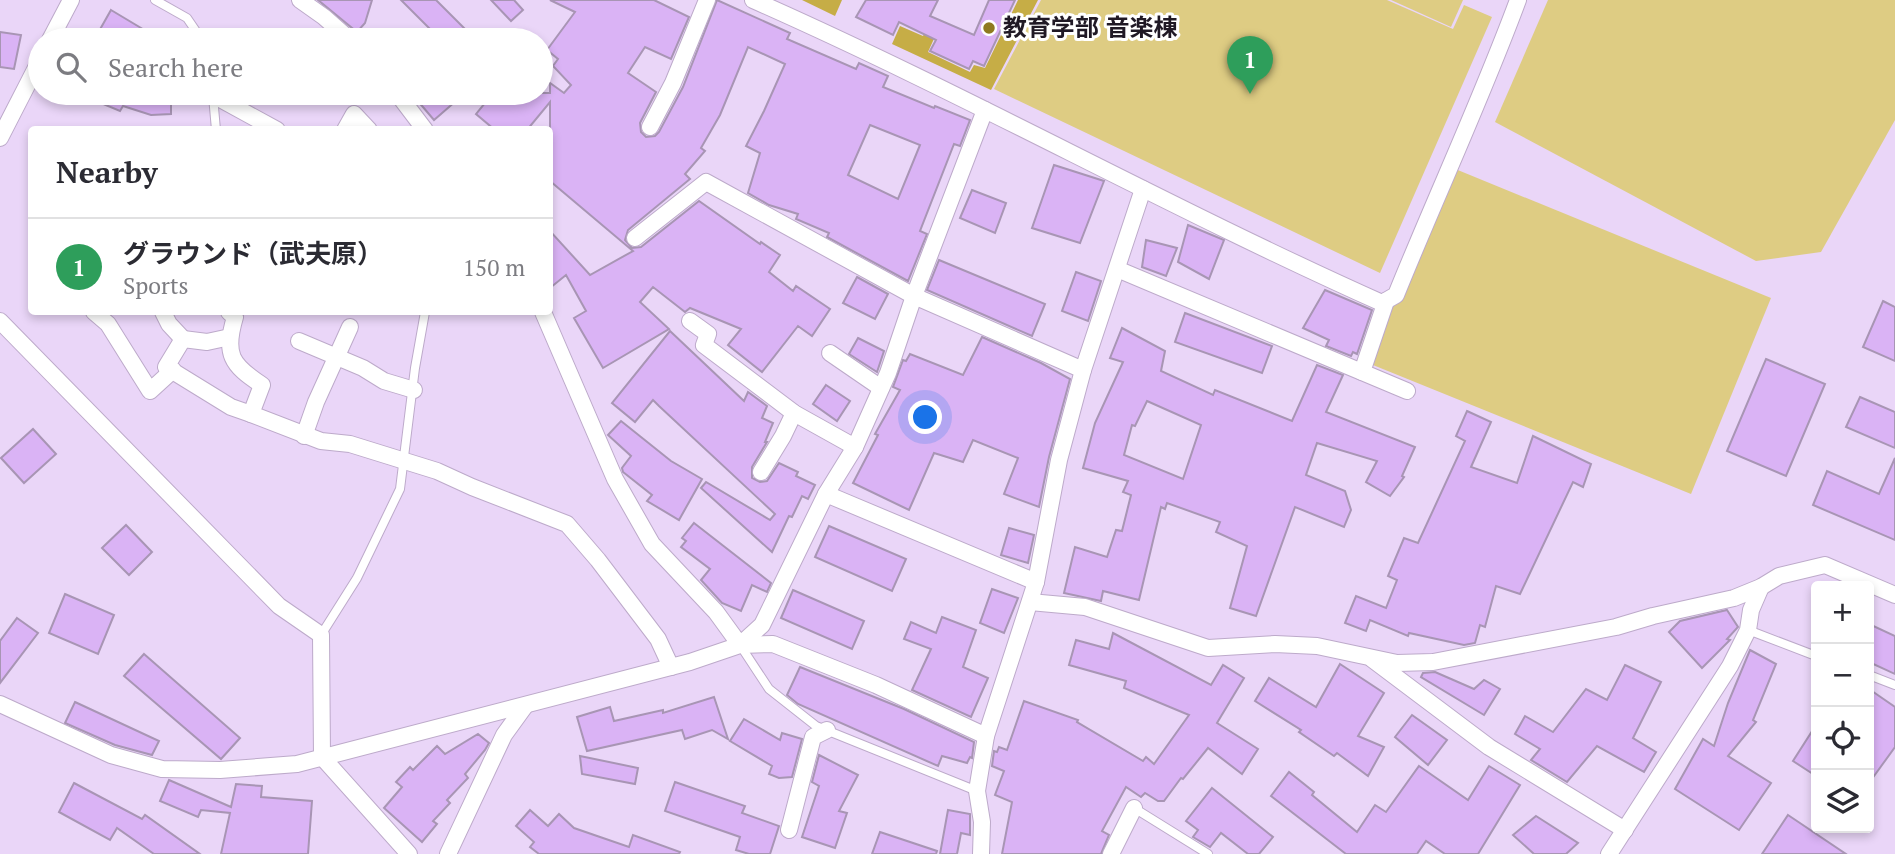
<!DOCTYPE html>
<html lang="en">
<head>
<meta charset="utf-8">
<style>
	body { margin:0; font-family:"PT Serif","Noto Sans JP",serif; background:#f2f2f3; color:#2b2b33 }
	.controls { position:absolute; right:21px; bottom:21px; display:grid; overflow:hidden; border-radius:7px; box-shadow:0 4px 10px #0003 }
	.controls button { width:63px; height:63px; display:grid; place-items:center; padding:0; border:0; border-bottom:2px solid #e1e1e2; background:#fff; color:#2b2b33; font:35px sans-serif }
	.you { position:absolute; left:926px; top:418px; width:24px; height:24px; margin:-18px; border:5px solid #fff; border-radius:50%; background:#1a73e8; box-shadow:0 0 0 10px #1a73e833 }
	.badge { display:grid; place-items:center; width:46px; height:46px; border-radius:50%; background:#8f7a20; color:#fff; font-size:23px; font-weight:700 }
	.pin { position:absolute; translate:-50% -58px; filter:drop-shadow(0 2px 4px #0008) }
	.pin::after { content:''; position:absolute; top:37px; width:24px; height:21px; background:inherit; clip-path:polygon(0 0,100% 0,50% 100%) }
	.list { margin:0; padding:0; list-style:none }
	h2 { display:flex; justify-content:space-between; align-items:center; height:91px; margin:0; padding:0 28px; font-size:30px }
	h2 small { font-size:23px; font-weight:400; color:#7c7c81 }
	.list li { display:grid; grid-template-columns:46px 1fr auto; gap:21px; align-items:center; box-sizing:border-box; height:98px; padding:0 28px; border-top:2px solid #e1e1e2 }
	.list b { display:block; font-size:26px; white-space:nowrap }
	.list p { margin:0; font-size:23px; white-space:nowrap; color:#7c7c81 }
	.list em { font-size:23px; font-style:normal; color:#7c7c81 }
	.icon { flex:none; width:38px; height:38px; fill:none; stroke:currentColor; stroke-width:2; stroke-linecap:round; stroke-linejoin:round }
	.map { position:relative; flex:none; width:1895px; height:854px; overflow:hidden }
	.search { position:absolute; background:#fff; box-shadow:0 4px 10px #0003; left:28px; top:28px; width:525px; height:77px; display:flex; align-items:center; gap:18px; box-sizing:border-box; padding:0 24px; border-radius:38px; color:#7c7c81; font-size:26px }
	.panel { position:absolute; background:#fff; box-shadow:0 4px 10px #0003; left:28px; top:126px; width:525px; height:189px; border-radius:7px }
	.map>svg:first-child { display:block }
	.green { fill:#decc83 }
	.forest { fill:#c6ad46 }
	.building { fill:#dab3f5; stroke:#a895b4; stroke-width:2; fill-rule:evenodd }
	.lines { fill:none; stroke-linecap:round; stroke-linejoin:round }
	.service-casing { stroke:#bdaaca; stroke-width:10 }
	.minor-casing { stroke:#bdaaca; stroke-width:18 }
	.service { stroke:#fff; stroke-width:8 }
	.minor { stroke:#fff; stroke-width:16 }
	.poi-dot { fill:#8f7a20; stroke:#fff; stroke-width:2.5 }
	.labels { text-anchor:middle; stroke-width:6; stroke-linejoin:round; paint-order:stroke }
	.poi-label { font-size:24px; font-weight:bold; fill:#201925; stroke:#fff; text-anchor:start }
</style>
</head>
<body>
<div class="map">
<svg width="1895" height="854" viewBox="0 0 1895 854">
	<rect width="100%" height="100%" fill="#ead6f8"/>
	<g class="green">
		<polygon points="1041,0 1387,0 1453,29 1464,5 1492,17 1380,273 994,89"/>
		<polygon points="1391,0 1463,0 1451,27"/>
		<polygon points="1548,0 1895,0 1895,120 1821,252 1756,261 1495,122"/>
		<polygon points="1448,166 1771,298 1691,494 1368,363"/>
	</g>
	<g class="forest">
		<polygon points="802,0 842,0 835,16"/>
		<polygon points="1018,0 1038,0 991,90 892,44 900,26 923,36 933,17 942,21 928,52 970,72 974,65 985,68"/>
	</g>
	<g class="building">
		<polygon points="318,0 372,0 365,23 357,32"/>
		<polygon points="401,0 436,0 476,40 441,40"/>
		<polygon points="491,0 514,0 523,10 511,21"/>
		<path d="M550,0H654L689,17L671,59L645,47L628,73L656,92L640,123L641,132L646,137L655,136L659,132L683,87L717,0L790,33L787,39L856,69L859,63L888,76L883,87L934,108L935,106L970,120L960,146L954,144L920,231L927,234L908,281L827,237L829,233L796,219L798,214L769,205L748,193L760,153L746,146L764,111L785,64L748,47L720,115L701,148L705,151L685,174L690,179L628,230L625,240L632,248L641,247L699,201L760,244L761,242L780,255L769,272L793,291L796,286L830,309L812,336L798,326L762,372L728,345L741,329L690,308L685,312L653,287L640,302L669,329L603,368L574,318L586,311L566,275L550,288V231L590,275L633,251L550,181V102L527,130H495L476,114L493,93H550V83L564,93L571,85L553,66L558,59L547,50L575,12ZM870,125L920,145L898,199L848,175Z"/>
		<polygon points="866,0 938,0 930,16 974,35 989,0 1015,0 984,66 973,61 969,69 930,51 936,40 899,22 893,35 856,17"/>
		<polygon points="111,10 161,40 94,40"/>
		<polygon points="0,32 21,35 14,69 0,67"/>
		<polygon points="77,93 171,93 171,114 151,115 123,106 120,111"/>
		<polygon points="411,93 449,93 456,101 434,120"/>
		<polygon points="1054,165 1104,181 1080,243 1032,228"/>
		<polygon points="972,190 1006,203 995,233 960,218"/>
		<polygon points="1188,225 1224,240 1209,279 1178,262"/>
		<polygon points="1146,240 1177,248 1166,276 1142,267"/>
		<polygon points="939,260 1045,304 1032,336 927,290"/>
		<polygon points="1076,272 1101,281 1088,321 1062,311"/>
		<polygon points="857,277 888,294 875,319 843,303"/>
		<polygon points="1325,290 1372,310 1357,354 1353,352 1351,356 1326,346 1329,340 1303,328"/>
		<polygon points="1883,301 1895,307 1895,361 1863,347"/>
		<polygon points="1185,313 1272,346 1262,373 1175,342"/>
		<path d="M1122,328L1165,351L1161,371L1213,395L1215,390L1292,421L1317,365L1343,375L1326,412L1415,447L1402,476L1404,477L1390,496L1366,482L1377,461L1317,443L1306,475L1345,491L1351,510L1344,527L1295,507L1256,616L1230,608L1247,546L1216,532L1220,522L1167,503L1165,509L1161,507L1139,600L1103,591L1101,601L1064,593L1075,547L1107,557L1116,530L1122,531L1131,495L1123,492L1128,481L1083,468L1095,423L1123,362L1110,358ZM1147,401L1201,425L1183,479L1124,455L1132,425L1135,426Z"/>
		<polygon points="670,331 744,401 748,392 767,406 762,418 773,423 765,442 767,442 752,467 752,478 760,482 767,481 779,463 798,472 796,476 815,485 808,499 802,496 792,517 789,516 772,552 701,488 706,482 770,520 775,514 659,406 653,400 635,422 612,403"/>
		<polygon points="982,337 1041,363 1070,379 1049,457 1039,507 1004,494 1018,458 973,440 963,462 934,453 909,510 853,483 878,435 875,434 900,390 893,387 903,360 906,361 910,354 963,375"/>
		<polygon points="858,338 884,351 877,372 849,354"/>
		<polygon points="1766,359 1825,384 1786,476 1727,451"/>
		<polygon points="826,385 850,401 837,421 813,404"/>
		<polygon points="1860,397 1895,412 1895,448 1846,427"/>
		<polygon points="1467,411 1491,422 1471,467 1517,483 1533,436 1591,464 1583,487 1573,482 1520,594 1496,586 1485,627 1480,625 1475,643 1464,645 1409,633 1408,636 1370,620 1366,631 1345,623 1356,596 1386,608 1397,580 1388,576 1404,538 1418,543 1465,441 1456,436"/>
		<polygon points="621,421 671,461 702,479 679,520 647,501 652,495 623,472 622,468 631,456 608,435"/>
		<polygon points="33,429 56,454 24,483 1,458"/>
		<polygon points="1895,458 1895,540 1813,505 1827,471 1879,494"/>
		<polygon points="694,523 771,583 767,592 752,585 741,611 722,603 701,580 710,569 681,547 686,541 682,538"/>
		<polygon points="126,525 152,552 129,575 102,548"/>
		<polygon points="829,526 906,559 892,591 815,557"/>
		<polygon points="1009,528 1034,535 1028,563 1001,555"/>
		<polygon points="992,589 1018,598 1004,633 980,623"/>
		<polygon points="793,590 864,621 852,649 781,618"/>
		<polygon points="65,594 114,615 98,654 49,633"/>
		<polygon points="1727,610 1738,627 1727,639 1730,640 1702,668 1669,632 1680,621"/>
		<polygon points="942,617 976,630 963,667 988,678 971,717 912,690 931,649 904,639 911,622 936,633"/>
		<polygon points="17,618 38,633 0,683 0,641"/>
		<polygon points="1869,624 1895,636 1895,674 1869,662"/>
		<polygon points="1113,633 1211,685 1223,665 1244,678 1217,723 1258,749 1242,774 1208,748 1183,779 1181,778 1164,801 1158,801 1145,793 1141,797 1126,787 1102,831 1109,835 1101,854 1002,854 1012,802 995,795 1004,771 992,766 994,751 997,752 999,747 1007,750 1024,701 1078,720 1077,722 1143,761 1146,757 1154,764 1189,715 1124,688 1126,681 1069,665 1076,640 1109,649"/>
		<polygon points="1750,650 1776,664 1753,720 1756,722 1728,756 1771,783 1739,830 1675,789 1703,739 1714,746 1728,703"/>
		<polygon points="144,654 240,738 221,759 124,676"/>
		<polygon points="1340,664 1384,693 1358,736 1384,747 1368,776 1337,753 1334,756 1299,732 1301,730 1255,701 1269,678 1316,707"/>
		<polygon points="1625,665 1661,682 1633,738 1656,752 1644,772 1597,746 1567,782 1531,760 1540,749 1515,734 1525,716 1553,732 1586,689 1607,700"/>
		<polygon points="800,667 904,709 974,742 972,758 970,757 967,763 942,756 938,766 798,704 787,695"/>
		<polygon points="1435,672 1474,689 1484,680 1500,689 1484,715 1421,677 1423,673"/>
		<polygon points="1869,689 1895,707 1895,747 1869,783"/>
		<polygon points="714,697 728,739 712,730 685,739 682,730 587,751 577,717 610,707 614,721 663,710 663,713"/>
		<polygon points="75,702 159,741 152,755 115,745 65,723"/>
		<polygon points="1412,715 1447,740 1428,765 1395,737"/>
		<polygon points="744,719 780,740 782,733 802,739 792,777 779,778 769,774 772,766 730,741"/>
		<polygon points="1816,725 1816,776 1793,761"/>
		<polygon points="478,734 489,743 485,750 465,774 468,778 447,800 450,803 433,821 437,824 422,842 384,808 402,787 396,782 410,767 413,770 437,746 445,754"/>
		<polygon points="819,755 858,775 839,811 847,813 835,848 802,837 819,786 812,782"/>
		<polygon points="580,756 638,768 635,784 582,774"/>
		<polygon points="1419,766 1468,800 1489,766 1520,785 1478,854 1445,854 1426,841 1417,854 1346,854 1271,796 1289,772 1314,792 1312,795 1357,832 1375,805 1386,812"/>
		<polygon points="169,780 231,807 236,784 262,786 261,797 312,801 308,854 221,854 230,813 201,810 198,817 160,801"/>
		<polygon points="675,782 745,806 742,813 779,826 770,854 749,854 736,850 740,837 665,811"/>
		<polygon points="74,783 142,819 145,815 200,854 154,854 117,828 110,840 59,812"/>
		<polygon points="1212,788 1273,837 1259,854 1248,854 1221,833 1210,847 1193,837 1198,830 1186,821"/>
		<polygon points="530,810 548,826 559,814 574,828 629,847 633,835 680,852 679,854 539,854 530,847 534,842 516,826"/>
		<polygon points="948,810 970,814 970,835 961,833 957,854 940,854"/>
		<polygon points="1788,815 1846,854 1762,854"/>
		<polygon points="1536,816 1578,843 1566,854 1534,854 1513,835"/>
		<polygon points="880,832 937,851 936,854 872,854"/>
	</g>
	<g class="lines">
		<g class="service-casing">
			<g id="service">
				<polyline points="155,0 187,18 202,40"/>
				<polyline points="213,96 216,130"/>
				<polyline points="1748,630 1816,656"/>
				<polyline points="321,635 357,578 400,489 415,368 425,312"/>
				<polyline points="740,645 769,689 816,726 977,791"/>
				<polyline points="1869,675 1895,685"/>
				<polyline points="1134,808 1208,854"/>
			</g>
		</g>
		<g class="minor-casing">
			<g id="minor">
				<polyline points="300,0 324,17 350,40"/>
				<path d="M753,0C966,94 1169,208 1382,303L1396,295C1436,196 1481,100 1518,0"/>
				<polyline points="50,40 71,0"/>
				<polyline points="397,93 425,130"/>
				<polyline points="213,95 277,130"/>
				<polyline points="650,127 673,83 707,0"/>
				<polyline points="345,130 354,114 369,130"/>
				<polyline points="0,138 40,60"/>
				<polyline points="635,238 706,182 914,296 1083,370"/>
				<polyline points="1117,269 1407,391"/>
				<polyline points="94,312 108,324 150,391 173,370"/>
				<polyline points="163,312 169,324 183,339"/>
				<path d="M229,312L235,317C224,354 231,365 262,385L251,414L321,441L350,444L437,471L472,487L567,524L598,560L658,639L671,667"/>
				<polyline points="543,312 615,479 652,544 716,612 740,645"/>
				<polyline points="0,321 279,606 321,635 322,757 409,854"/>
				<polyline points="690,321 708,334 704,345 794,413 855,447"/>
				<polyline points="230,337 207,342 183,339 166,367 231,407 251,414"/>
				<polyline points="299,341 363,368 384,381 414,390"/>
				<polyline points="830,353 881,388"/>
				<polyline points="1362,372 1386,301"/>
				<polyline points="304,436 316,402 350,327"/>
				<polyline points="761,472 783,436 794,413"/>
				<polyline points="826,494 1036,582"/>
				<polyline points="1030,602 1085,607 1208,648 1275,644 1317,646 1397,663 1433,662 1616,627 1653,616 1734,598 1761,587 1779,576 1825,565 1895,595"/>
				<polyline points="740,645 762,625 826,494 855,447 888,373 914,296 985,110"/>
				<polyline points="1372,659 1489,747 1625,830"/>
				<polyline points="0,704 111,755 162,769 220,770 297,764 690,662 740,645 773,644 876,685 986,736"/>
				<polyline points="789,830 813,737 827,730"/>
				<polyline points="448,854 504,735 525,706"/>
				<polyline points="981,854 982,822 977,791 986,736 1036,582 1059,460 1083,370 1143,189"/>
				<polyline points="1111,854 1134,808"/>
				<polyline points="1609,854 1730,666 1748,630 1751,610 1761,587"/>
			</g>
		</g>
		<use href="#service" class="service"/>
		<use href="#minor" class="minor"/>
	</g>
	<circle class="poi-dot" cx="989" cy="28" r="7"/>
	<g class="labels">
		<g class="poi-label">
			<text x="1003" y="36">教育学部 音楽棟</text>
		</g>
	</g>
</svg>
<div class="controls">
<button>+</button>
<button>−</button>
<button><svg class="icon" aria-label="locate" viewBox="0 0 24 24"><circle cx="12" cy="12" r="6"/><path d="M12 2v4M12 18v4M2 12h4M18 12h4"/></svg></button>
<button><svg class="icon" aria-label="layers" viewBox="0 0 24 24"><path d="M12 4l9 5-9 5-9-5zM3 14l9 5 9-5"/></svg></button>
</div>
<div class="you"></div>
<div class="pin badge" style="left:1250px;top:94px;background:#2e9e5b">1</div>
<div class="search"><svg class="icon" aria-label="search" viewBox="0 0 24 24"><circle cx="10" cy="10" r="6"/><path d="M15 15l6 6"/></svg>Search here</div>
<section class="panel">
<h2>Nearby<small></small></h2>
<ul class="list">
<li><span class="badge" style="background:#2e9e5b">1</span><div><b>グラウンド（武夫原）</b><p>Sports</p></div><em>150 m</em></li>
</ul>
</section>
</div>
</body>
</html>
